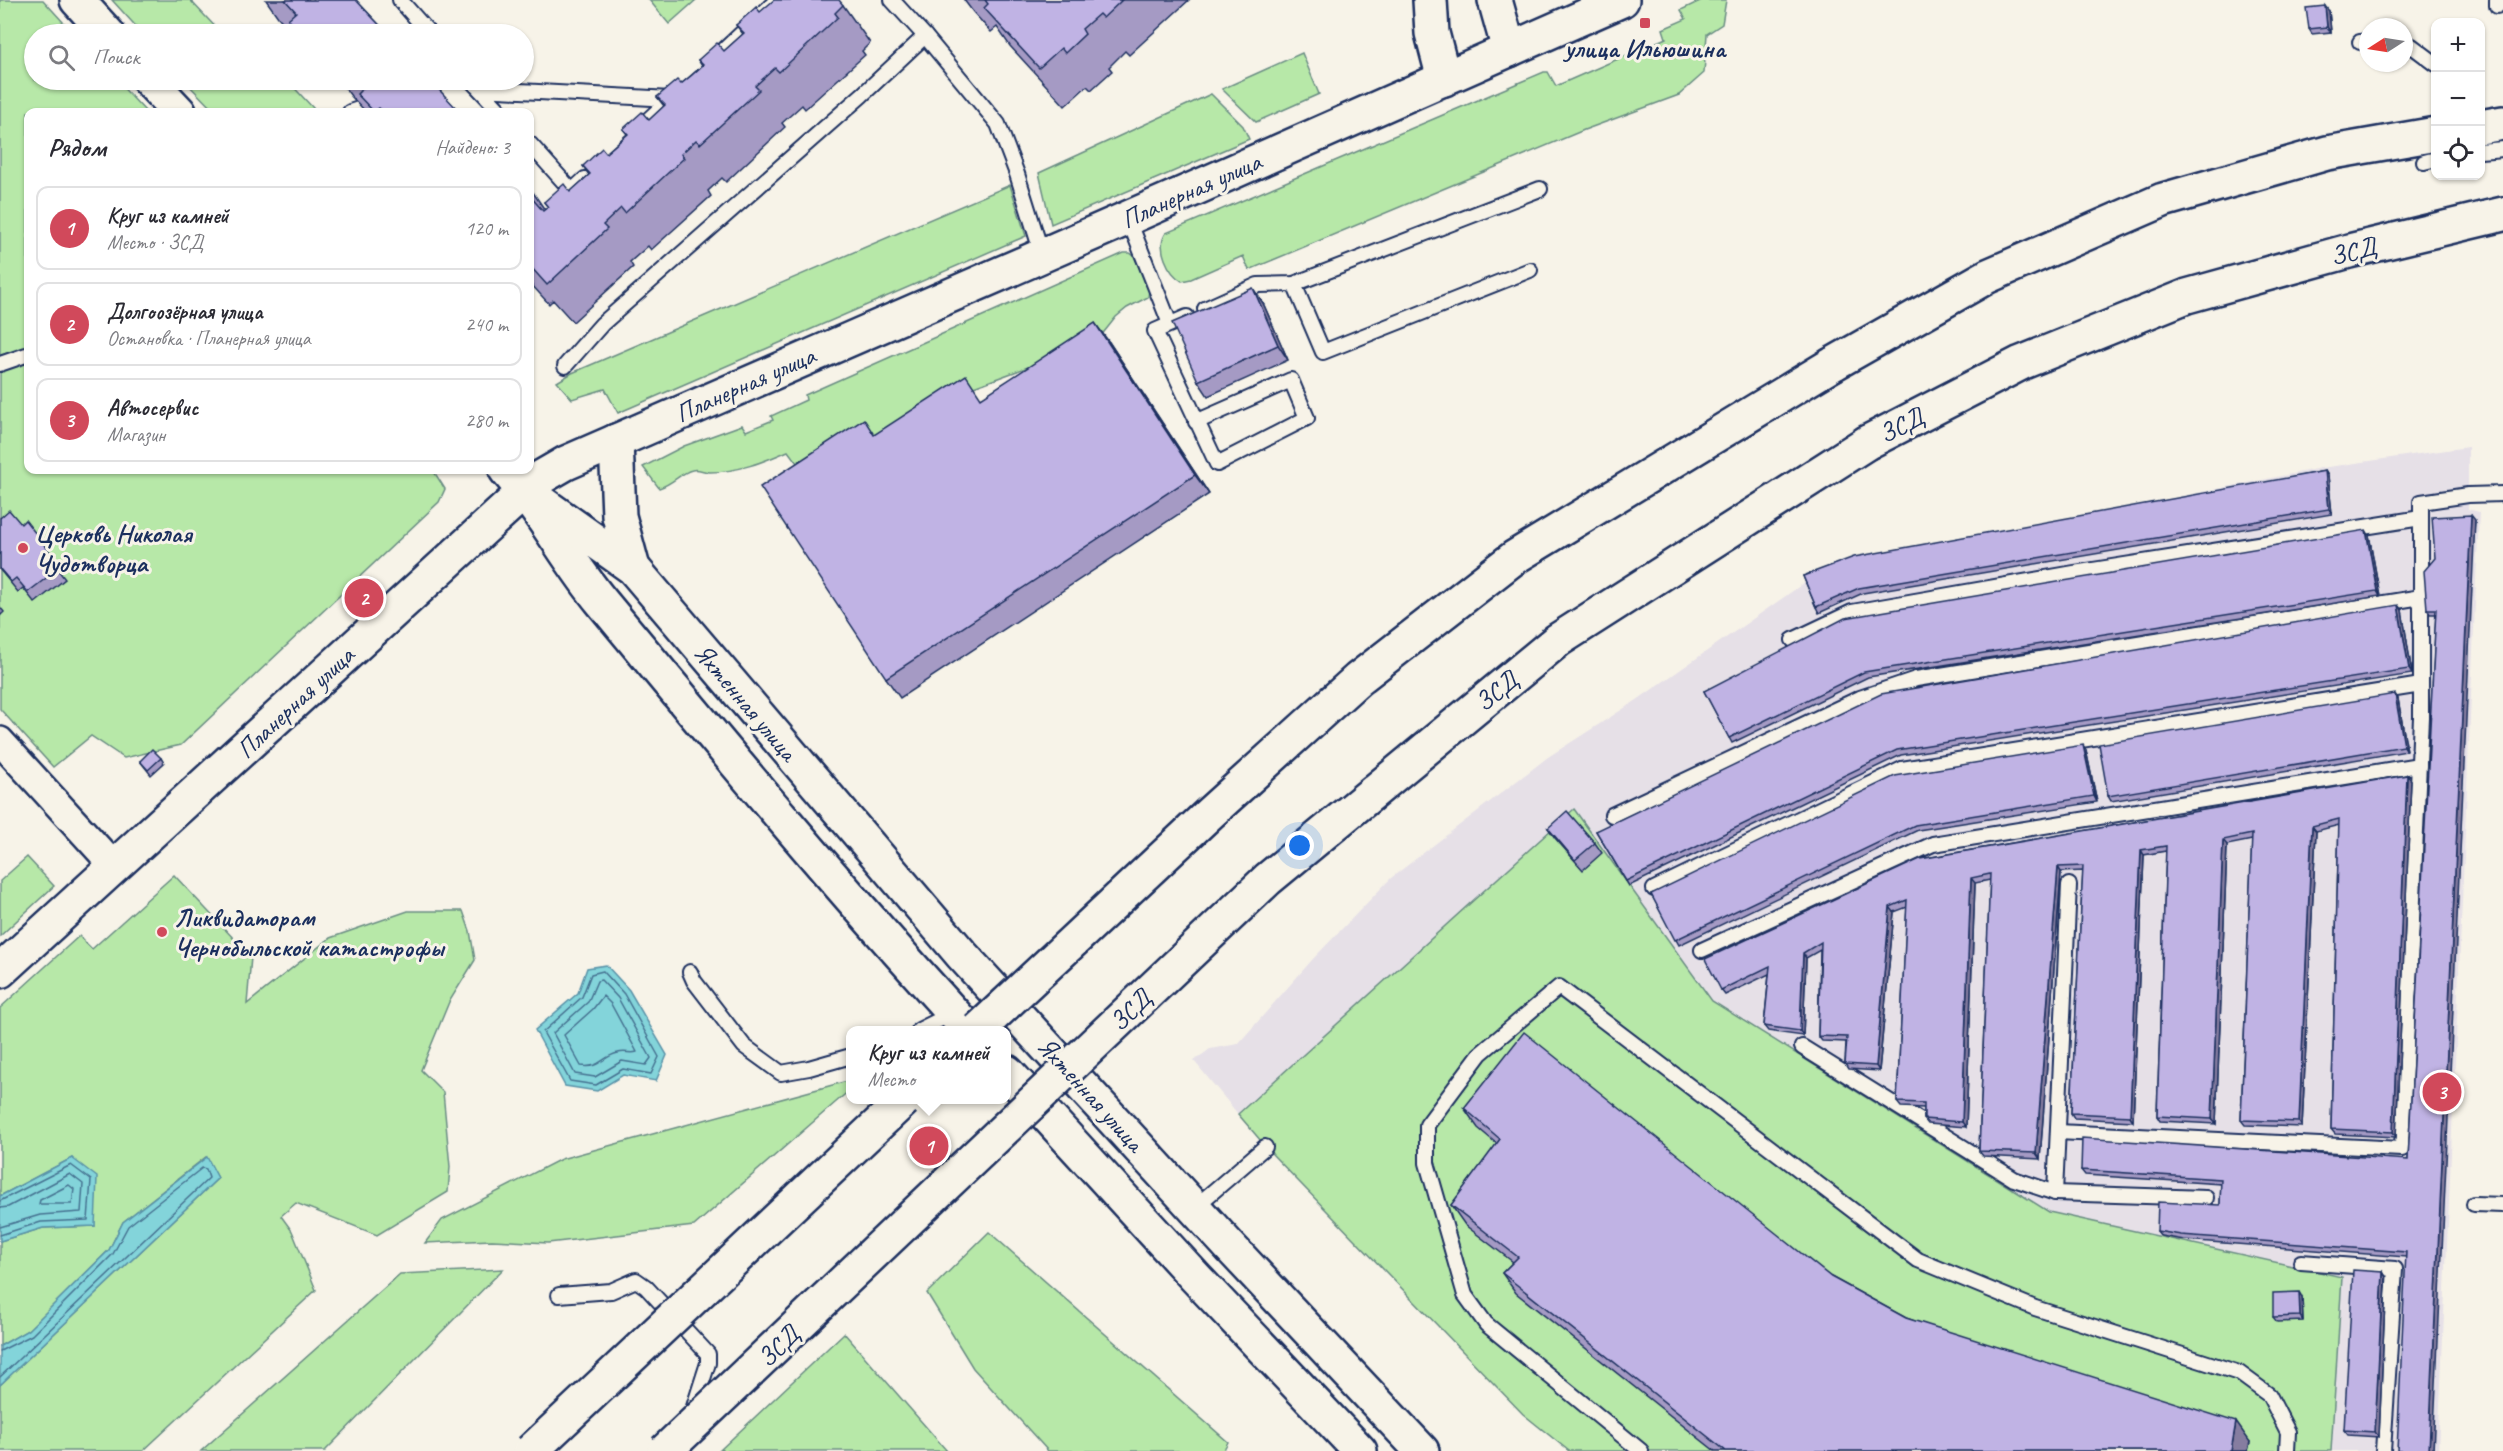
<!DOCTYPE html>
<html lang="ru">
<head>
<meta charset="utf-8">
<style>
	body { margin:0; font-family:Caveat,sans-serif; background:#f2f2f3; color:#2b2b33 }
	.controls { position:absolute; right:18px; top:18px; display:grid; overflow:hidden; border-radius:12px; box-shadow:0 2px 4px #0004 }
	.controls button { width:54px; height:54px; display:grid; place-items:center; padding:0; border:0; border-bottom:2px solid #e1e1e2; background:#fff; color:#2b2b33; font:30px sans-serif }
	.compass { position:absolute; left:2359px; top:18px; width:54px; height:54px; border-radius:50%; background:#fff; box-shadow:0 2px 4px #0004; rotate:258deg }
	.you { position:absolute; left:1300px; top:846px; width:21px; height:21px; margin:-15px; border:4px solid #fff; border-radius:50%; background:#1a73e8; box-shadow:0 0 0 9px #1a73e833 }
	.badge { display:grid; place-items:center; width:39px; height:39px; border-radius:50%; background:#d1495b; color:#fff; font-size:20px; font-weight:700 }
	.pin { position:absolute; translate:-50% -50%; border:3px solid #fff; box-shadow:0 2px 6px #0006 }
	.popup { position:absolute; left:846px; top:1026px; width:165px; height:78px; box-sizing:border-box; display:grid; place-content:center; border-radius:12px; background:#fff; filter:drop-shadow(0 2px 4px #0005); font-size:20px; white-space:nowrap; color:#7c7c81 }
	.popup b { font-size:22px; color:#2b2b33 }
	.popup::after { content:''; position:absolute; left:50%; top:100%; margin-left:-12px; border:12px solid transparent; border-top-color:#fff }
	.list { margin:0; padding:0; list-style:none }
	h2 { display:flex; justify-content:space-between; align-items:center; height:78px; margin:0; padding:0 24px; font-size:26px }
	h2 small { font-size:20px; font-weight:400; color:#7c7c81 }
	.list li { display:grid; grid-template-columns:39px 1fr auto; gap:18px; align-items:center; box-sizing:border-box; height:84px; margin:0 12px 12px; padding:0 12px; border:2px solid #e1e1e2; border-radius:12px }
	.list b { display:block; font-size:22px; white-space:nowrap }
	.list p { margin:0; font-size:20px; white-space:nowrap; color:#7c7c81 }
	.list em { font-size:20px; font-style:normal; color:#7c7c81 }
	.icon { flex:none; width:33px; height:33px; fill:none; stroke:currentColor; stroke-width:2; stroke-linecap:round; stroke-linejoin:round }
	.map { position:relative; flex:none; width:2503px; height:1451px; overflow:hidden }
	.search { position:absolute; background:#fff; box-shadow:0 2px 4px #0004; left:24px; top:24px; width:510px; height:66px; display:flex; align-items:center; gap:15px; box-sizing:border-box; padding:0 21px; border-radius:33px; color:#7c7c81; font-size:22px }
	.panel { position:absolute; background:#fff; box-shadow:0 2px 4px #0004; left:24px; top:108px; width:510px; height:366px; border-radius:12px }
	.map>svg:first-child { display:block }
	.built { fill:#e6e0e7 }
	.green { fill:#b7e8a8; stroke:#698c83; stroke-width:1.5 }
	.water { fill:#83d4da; stroke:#5992a8; stroke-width:1.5 }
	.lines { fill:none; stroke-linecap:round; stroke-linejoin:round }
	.shore { stroke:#457190; stroke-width:1.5 }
	.service-casing { stroke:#1b2f5e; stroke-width:18 }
	.minor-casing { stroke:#1b2f5e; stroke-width:32 }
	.tertiary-casing { stroke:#1b2f5e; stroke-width:38 }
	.secondary-casing { stroke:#1b2f5e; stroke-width:38 }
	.motorway-casing { stroke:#1b2f5e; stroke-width:38 }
	.service { stroke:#f7f3e8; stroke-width:14 }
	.minor { stroke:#f7f3e8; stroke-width:27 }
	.tertiary { stroke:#f7f3e8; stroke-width:33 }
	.secondary { stroke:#f7f3e8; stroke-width:33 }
	.motorway { stroke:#f7f3e8; stroke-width:33 }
	.motorway-bridge-casing { stroke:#1b2f5e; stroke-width:38; stroke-linecap:butt }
	.motorway-bridge { stroke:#f7f3e8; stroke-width:33 }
	.wall { fill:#a59ac4; stroke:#1b2f5e; stroke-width:1.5 }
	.shaded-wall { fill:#867da0; stroke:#1b2f5e; stroke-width:1.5 }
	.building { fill:#c0b3e4; stroke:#1b2f5e; stroke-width:1.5 }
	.poi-dot { fill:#d1495b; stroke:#f7f3e8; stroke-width:2 }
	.labels { text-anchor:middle; stroke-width:6; stroke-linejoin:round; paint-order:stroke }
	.poi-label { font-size:26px; font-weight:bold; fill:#1b2f5e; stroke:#f7f3e8; text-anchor:start }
	.street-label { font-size:26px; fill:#1b2f5e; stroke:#f7f3e8 }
</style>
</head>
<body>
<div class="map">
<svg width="2503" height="1451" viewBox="0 0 2503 1451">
	<rect width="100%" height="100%" fill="#f7f3e8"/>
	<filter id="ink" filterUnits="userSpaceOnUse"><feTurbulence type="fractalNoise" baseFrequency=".0167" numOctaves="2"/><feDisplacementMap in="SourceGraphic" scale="12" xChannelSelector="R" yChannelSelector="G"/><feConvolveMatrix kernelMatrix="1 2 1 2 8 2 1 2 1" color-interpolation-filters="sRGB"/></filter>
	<g filter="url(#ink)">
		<polygon class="built" points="2468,447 2468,509 2479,512 2438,1451 2331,1451 2341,1277 2049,1212 1712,1001 1574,809 1238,1114 1194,1061 1210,1049 1238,1044 1312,960 1391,878 1548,757 1637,700 1807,581 1858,562 2321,468"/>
		<g class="green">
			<polygon points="0,0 43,0 74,34 34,34 34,80 116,80 146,112 28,112 28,470 433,470 445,489 439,502 181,745 124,758 91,736 53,767 0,709"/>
			<polygon points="112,0 190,0 222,34 143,34"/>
			<polygon points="649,0 696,0 669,24"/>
			<path d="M1702,0H1726L1722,24L1707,34L1704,73L1679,95L1584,130L1249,270L1243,256L1191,279L1182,281C1168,273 1156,247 1166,233L1544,72H1548L1556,86L1666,38L1663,29L1686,19L1681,10Z"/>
			<polygon points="1302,53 1319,94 1256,122 1222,89"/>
			<polygon points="184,80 287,80 314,109 312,112 215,112"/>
			<polygon points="1211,94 1243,126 1249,139 1051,224 1039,173"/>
			<polygon points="1010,185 1026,236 618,413 605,389 572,399 557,382 572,373"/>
			<path d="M1124,253H1130L1134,256L1149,290L1148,297L1127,308L1116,317L1096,342L971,388L809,479L788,451C763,462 738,472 710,472C704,472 698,468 692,470C680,473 673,484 659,488L643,467L684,446L742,425L746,431L773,420L771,416L806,400L805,395Z"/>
			<polygon points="1574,809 1712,1001 2049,1212 2342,1277 2331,1451 1569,1451 1523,1414 1273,1155 1238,1114"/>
			<polygon points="27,857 54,886 0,936 0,881"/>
			<polygon points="174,875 251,957 247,1004 330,938 408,911 463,911 470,931 475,960 449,1002 421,1070 443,1092 450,1167 448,1192 377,1235 296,1203 281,1216 292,1231 316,1290 143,1451 0,1451 0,1385 218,1178 206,1157 123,1222 109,1250 28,1330 0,1346 0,1241 43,1228 95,1226 72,1158 0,1196 0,1008 79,936 92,949"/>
			<polygon points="851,1080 851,1089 694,1226 548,1243 492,1240 425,1243 442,1220 561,1159"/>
			<polygon points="989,1232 1228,1442 1223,1451 1048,1451 973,1368 927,1293"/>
			<polygon points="503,1269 325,1451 201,1451 400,1274"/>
			<polygon points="844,1333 947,1451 719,1451"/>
		</g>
		<g class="water">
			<polygon points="606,965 629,990 667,1055 656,1081 623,1075 597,1091 565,1086 535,1030 578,993 587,968"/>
			<polygon points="207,1157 218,1178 0,1385 0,1346 28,1330 109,1250 123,1222"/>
			<polygon points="72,1158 97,1177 95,1226 43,1228 0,1241 0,1196"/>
		</g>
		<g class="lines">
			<g class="shore">
				<polygon points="603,971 624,994 659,1057 651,1074 623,1069 596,1085 570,1081 543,1032 582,997 591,974"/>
				<polygon points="601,980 618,998 651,1058 646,1065 622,1061 595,1077 575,1074 553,1033 588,1002 597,981"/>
				<path d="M603,996L611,1004L637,1052C631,1054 625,1051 618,1053C601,1057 600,1069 581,1066L564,1035L593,1009Z"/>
				<polygon points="69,1185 74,1189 72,1204 39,1204 40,1200"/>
				<polyline points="0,1201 71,1165 91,1180 88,1220 41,1222 0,1235"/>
				<polyline points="0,1208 8,1207 70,1174 83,1184 81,1212 40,1215 0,1227"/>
				<polyline points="0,1351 32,1335 113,1254 128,1226 202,1168 206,1169 209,1178 0,1377"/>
			</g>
			<g class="service-casing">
				<g id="service">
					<polyline points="400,0 430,34"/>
					<polyline points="892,0 925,36 998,124 1017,174 1042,254"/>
					<polyline points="2497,6 2497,0"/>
					<polyline points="2360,42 2368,41"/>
					<polyline points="2404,45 2412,46 2436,64"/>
					<polyline points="711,62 777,0"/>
					<polyline points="471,80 501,112"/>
					<polyline points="480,89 671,99"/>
					<polyline points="350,112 362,108"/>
					<polyline points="636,131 677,93"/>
					<polyline points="530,144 572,191 585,179"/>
					<polyline points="2480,151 2503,149"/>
					<polyline points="2424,162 2436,159"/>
					<polyline points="1128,218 1170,324"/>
					<polyline points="1294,284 1323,352 1530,270"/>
					<polyline points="1205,309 1258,285 1294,284 1540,189"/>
					<polyline points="1187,317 1155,331 1217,464 1307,418 1291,380 1196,422"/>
					<polyline points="0,364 26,355"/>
					<polyline points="565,366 602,324 862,95 925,36"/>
					<polyline points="1793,640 1852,612 2074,573 2421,518"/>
					<polyline points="1612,815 1860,698 1916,679 2421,597"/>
					<polyline points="1654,889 1902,769 2421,685"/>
					<polyline points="1702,950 1933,844 2419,765"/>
					<polyline points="690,972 694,981 744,1046 781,1073 809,1068 851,1056"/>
					<polyline points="919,1030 953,1013"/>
					<polyline points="1802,1047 2014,1179 2055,1193 2206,1198"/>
					<polyline points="2058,1132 2402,1149 2421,717 2421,502 2468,495 2503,494"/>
					<polyline points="2055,1193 2069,885"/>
					<polyline points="2474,1204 2503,1205"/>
					<polyline points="1195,1207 1265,1147"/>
					<polyline points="2301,1262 2395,1269 2383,1451"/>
					<polyline points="559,1295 611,1291 636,1280 646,1287 708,1354 708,1363 692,1413"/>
					<polyline points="1641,1451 1486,1324 1465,1295 1427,1163 1427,1125 1480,1054 1559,987 1918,1260 2035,1308 2239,1373 2269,1395 2288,1432 2287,1451"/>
				</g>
			</g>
			<g class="minor-casing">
				<polyline id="minor" points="0,741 114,866"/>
			</g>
			<g class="tertiary-casing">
				<polyline id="tertiary" points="0,971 525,491"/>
			</g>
			<g class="secondary-casing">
				<g id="secondary">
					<polyline points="77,0 108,34"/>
					<polyline points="1430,0 1432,33 1444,79"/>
					<polyline points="1495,0 1509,50"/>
					<polyline points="149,80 179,112"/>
					<polyline points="616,441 619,516 633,568"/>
					<path d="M506,470C542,510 567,560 602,602C722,747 842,892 969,1030"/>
					<polyline points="525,491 633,568 962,955 1231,1248 1422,1451"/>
					<polyline points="525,491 540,478 566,463 1128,218 1622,0"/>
					<polyline points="1007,1072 1195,1277 1360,1451"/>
				</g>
			</g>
			<g class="motorway-casing">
				<g id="motorway">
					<polyline points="2480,127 2503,123"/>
					<polyline points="1833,364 1988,276 2163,200 2327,153 2436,134"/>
					<polyline points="1868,442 2021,363 2187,296 2349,251 2503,214"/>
				</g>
			</g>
			<use href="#service" class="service"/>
			<use href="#minor" class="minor"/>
			<use href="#tertiary" class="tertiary"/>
			<use href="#secondary" class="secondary"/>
			<use href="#motorway" class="motorway"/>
			<g class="motorway-bridge-casing">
				<g id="motorway-bridge">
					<polyline points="978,1030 1210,813 1358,679 1515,557 1833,364"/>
					<polyline points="531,1451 904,1100"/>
					<polyline points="665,1451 1268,879 1558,640 1868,442"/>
				</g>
			</g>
			<use href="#motorway-bridge" class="motorway-bridge"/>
		</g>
		<g class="wall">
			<polygon points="266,0 356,0 388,34 294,34 278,17"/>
			<polygon points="964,0 1189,0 1129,55 1125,51 1109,67 1112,71 1091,90 1087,86 1065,106 1010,46 997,27 991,32 973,12"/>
			<polygon points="843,5 870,43 862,51 865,55 805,109 802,105 782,123 785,127 726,182 722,178 708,191 711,196 651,250 648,246 630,262 633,267 573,322 553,300 549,304 530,283 530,188 545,210 548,207 544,202 570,192 589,175 583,166 606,153 627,134 623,129 649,120 664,106 657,97 681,84 702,66 698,60 724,51 743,34 736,25 760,12"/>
			<polygon points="2329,11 2331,32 2312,34 2309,29"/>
			<polygon points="339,80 430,80 459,112 366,112 351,96"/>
			<polygon points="1263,303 1288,360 1208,396 1198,381"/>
			<polygon points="1109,342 1209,494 900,698 886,678 875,435 981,398"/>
			<polygon points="2325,471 2328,476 2332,514 1863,593 1819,613 1816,607 1803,576"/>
			<polygon points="0,518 51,553 58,563 55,566 65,579 35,603 23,588 18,592 0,570"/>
			<polygon points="2475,520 2406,1257 2184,1240 2161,1236 2157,1231 2220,1205 2221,1184 2085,1175 2081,1170 2408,1160 2436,614 2430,614 2427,609"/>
			<polygon points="2369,535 2380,596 1868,677 1732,743 1704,691"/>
			<polygon points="0,607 4,612 0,616"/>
			<polygon points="2402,610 2412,674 1901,755 1629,886 1596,831"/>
			<polygon points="2398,699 2407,751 2111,801 2108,796"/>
			<polygon points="2086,750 2097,802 1918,830 1679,945 1651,894"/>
			<polygon points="161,758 164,763 151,775 140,761"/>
			<polygon points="2407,775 2411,780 2396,1137 2335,1134 2331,1129 2339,825 2316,831 2302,1127 2245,1125 2241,1120 2252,840 2227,845 2216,1124 2160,1121 2157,1116 2166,851 2144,855 2133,1121 2074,1118 2071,1113 2083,871 2061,872 2040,1159 1983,1156 1979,1151 1990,880 1975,883 1966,1127 1928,1124 1924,1119 1924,1108 1901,1107 1897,1102 1907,907 1894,912 1879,1071 1848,1069 1845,1064 1846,1042 1822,1041 1818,1036 1820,950 1806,958 1803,1036 1768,1031 1764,1026 1769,974 1725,995 1721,990 1920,859"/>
			<polygon points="1548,828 1595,843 1602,853 1583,870 1555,838"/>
			<polygon points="1464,1108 1831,1277 1906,1318 2250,1442 2248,1451 1715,1451 1516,1293 1502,1273 1513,1262 1465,1225 1451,1205 1497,1144 1478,1128"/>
			<polygon points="2383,1272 2386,1277 2379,1437 2348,1435 2344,1430"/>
			<polygon points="2302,1297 2303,1321 2277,1322 2273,1317"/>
		</g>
		<g class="shaded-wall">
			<polygon points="2325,6 2329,11 2331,32 2327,27"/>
			<polygon points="1253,288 1263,303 1288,360 1278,345"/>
			<polygon points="1095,323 1109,342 1209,494 1195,475"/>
			<polygon points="2325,471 2328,476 2332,514 2329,509"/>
			<polygon points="2471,515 2475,520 2433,1451 2429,1451"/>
			<polygon points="2366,530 2369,535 2380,596 2377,591"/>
			<polygon points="2398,605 2402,610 2412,674 2409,669"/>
			<polygon points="2395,694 2398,699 2407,751 2404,746"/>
			<polygon points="2083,745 2086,750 2097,802 2094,796"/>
			<polygon points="2407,775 2411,780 2396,1137 2393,1132"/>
			<polygon points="2312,826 2316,831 2302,1127 2299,1122"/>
			<polygon points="2223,840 2227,845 2216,1124 2212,1119"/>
			<polygon points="2141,850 2144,855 2133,1121 2130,1116"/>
			<polygon points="2058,867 2061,872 2040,1159 2036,1153"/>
			<polygon points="1971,878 1975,883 1966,1127 1962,1122"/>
			<polygon points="1890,907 1894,912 1879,1071 1876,1066"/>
			<polygon points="1803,953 1806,958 1803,1036 1800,1031"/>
			<polygon points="2383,1272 2386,1277 2379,1437 2375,1432"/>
			<polygon points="2299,1292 2302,1297 2303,1321 2300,1316"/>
			<polygon points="2236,1422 2250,1442 2248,1451 2231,1451"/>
		</g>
		<g class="building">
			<polygon points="285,0 356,0 388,34 312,34 310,33 309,34 302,34 288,19 296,12"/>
			<polygon points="774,0 839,0 843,5 835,13 838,17 779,72 775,68 755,86 759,90 700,144 696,140 681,154 684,158 625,213 621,208 603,225 607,229 547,285 530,266 530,196 543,211 548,207 544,202 564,184 570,192 590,174 583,166 602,148 606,153 628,134 623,129 642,112 649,120 665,105 657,97 677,80 681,84 692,75 703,65 698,60 717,43 724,51 744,33 736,25 756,7 760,12"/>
			<polygon points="985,0 1122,0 1103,18 1099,14 1091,21 1082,29 1085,34 1065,53 1061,48 1039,68 984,8 988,4"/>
			<polygon points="2325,6 2327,27 2309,29 2306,8"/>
			<polygon points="358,80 430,80 458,110 455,112 384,112 379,108 374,112 357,94 365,86"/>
			<polygon points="1253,288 1278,345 1198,381 1172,323"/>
			<polygon points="1095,323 1195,475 886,678 760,487 864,419 874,435 966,375 981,398"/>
			<polygon points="2325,471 2329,509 1859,588 1816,607 1803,576 1854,557"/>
			<polygon points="9,510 21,524 25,520 51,553 47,556 58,569 28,592 16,578 11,582 0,569 0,518"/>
			<polygon points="2471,515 2429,1451 2397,1451 2406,1252 2181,1235 2157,1231 2158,1202 2220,1205 2221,1179 2081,1170 2082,1138 2408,1160 2436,609 2427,609 2424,571 2435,558 2432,517"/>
			<polygon points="2366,530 2377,591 1864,672 1729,738 1704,691 1845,618"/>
			<polygon points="2398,605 2409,669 1897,750 1626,881 1596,831 1881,694"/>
			<polygon points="2395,694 2404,746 2108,796 2099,744"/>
			<polygon points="2083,745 2094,796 1915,825 1675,940 1651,894 1895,776"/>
			<polygon points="152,749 161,758 148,770 140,761"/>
			<polygon points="2407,775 2393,1132 2331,1129 2339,819 2312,826 2299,1122 2241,1120 2252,834 2223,840 2212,1119 2157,1116 2166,846 2141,850 2130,1116 2071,1113 2083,866 2058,867 2036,1153 1979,1151 1990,874 1971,878 1962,1122 1924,1119 1924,1103 1897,1102 1907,900 1890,907 1876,1066 1845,1064 1847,1037 1818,1036 1821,942 1803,953 1800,1031 1764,1026 1770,966 1721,990 1705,959 1920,859"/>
			<polygon points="1567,811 1595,843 1575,860 1548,828"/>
			<polygon points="1524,1032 1831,1277 1906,1318 2236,1422 2231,1451 1726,1451 1502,1273 1518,1257 1451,1205 1500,1139 1464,1108"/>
			<polygon points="2353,1270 2383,1272 2375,1432 2344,1430"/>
			<polygon points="2299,1292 2300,1316 2273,1317 2273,1293"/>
		</g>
	</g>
	<g class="poi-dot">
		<rect x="1639" y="17" width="12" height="12" rx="3"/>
		<circle cx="23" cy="548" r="6"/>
		<circle cx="162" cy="932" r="6"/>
	</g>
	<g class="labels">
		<g class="poi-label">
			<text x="1645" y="57" text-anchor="middle">улица Ильюшина</text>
			<text x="35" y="542">Церковь Николая<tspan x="35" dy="30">Чудотворца</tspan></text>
			<text x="174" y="926">Ликвидаторам<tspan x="174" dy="30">Чернобыльской катастрофы</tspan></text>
		</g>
		<g class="street-label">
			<text transform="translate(1191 190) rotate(-24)" y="9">Планерная улица</text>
			<text transform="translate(2353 251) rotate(-14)" y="9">ЗСД</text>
			<text transform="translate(745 384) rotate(-24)" y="9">Планерная улица</text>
			<text transform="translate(1901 425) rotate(-27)" y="9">ЗСД</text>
			<text transform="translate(1496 691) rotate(-39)" y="9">ЗСД</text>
			<text transform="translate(295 702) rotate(-43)" y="9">Планерная улица</text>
			<text transform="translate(746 702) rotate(50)" y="9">Яхтенная улица</text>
			<text transform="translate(1130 1010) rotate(-44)" y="9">ЗСД</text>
			<text transform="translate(1091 1094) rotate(48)" y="9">Яхтенная улица</text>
			<text transform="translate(778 1346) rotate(-44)" y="9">ЗСД</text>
		</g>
	</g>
</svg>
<div class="controls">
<button>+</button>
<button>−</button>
<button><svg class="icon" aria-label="locate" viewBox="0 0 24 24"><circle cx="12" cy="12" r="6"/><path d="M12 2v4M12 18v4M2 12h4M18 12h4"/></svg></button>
</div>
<svg class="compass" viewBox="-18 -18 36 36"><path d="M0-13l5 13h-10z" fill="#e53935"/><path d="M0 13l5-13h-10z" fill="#7c7c81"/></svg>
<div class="you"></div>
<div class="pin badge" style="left:929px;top:1146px">1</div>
<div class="popup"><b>Круг из камней</b>Место</div>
<div class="pin badge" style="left:364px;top:598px">2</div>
<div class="pin badge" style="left:2442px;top:1092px">3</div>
<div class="search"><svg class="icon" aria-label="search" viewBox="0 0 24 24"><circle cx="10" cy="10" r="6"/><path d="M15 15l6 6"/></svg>Поиск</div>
<section class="panel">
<h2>Рядом<small>Найдено: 3</small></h2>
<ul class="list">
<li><span class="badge">1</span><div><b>Круг из камней</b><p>Место · ЗСД</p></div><em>120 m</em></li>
<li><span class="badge">2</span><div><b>Долгоозёрная улица</b><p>Остановка · Планерная улица</p></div><em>240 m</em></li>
<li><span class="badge">3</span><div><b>Автосервис</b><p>Магазин</p></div><em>280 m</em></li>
</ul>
</section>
</div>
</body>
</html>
